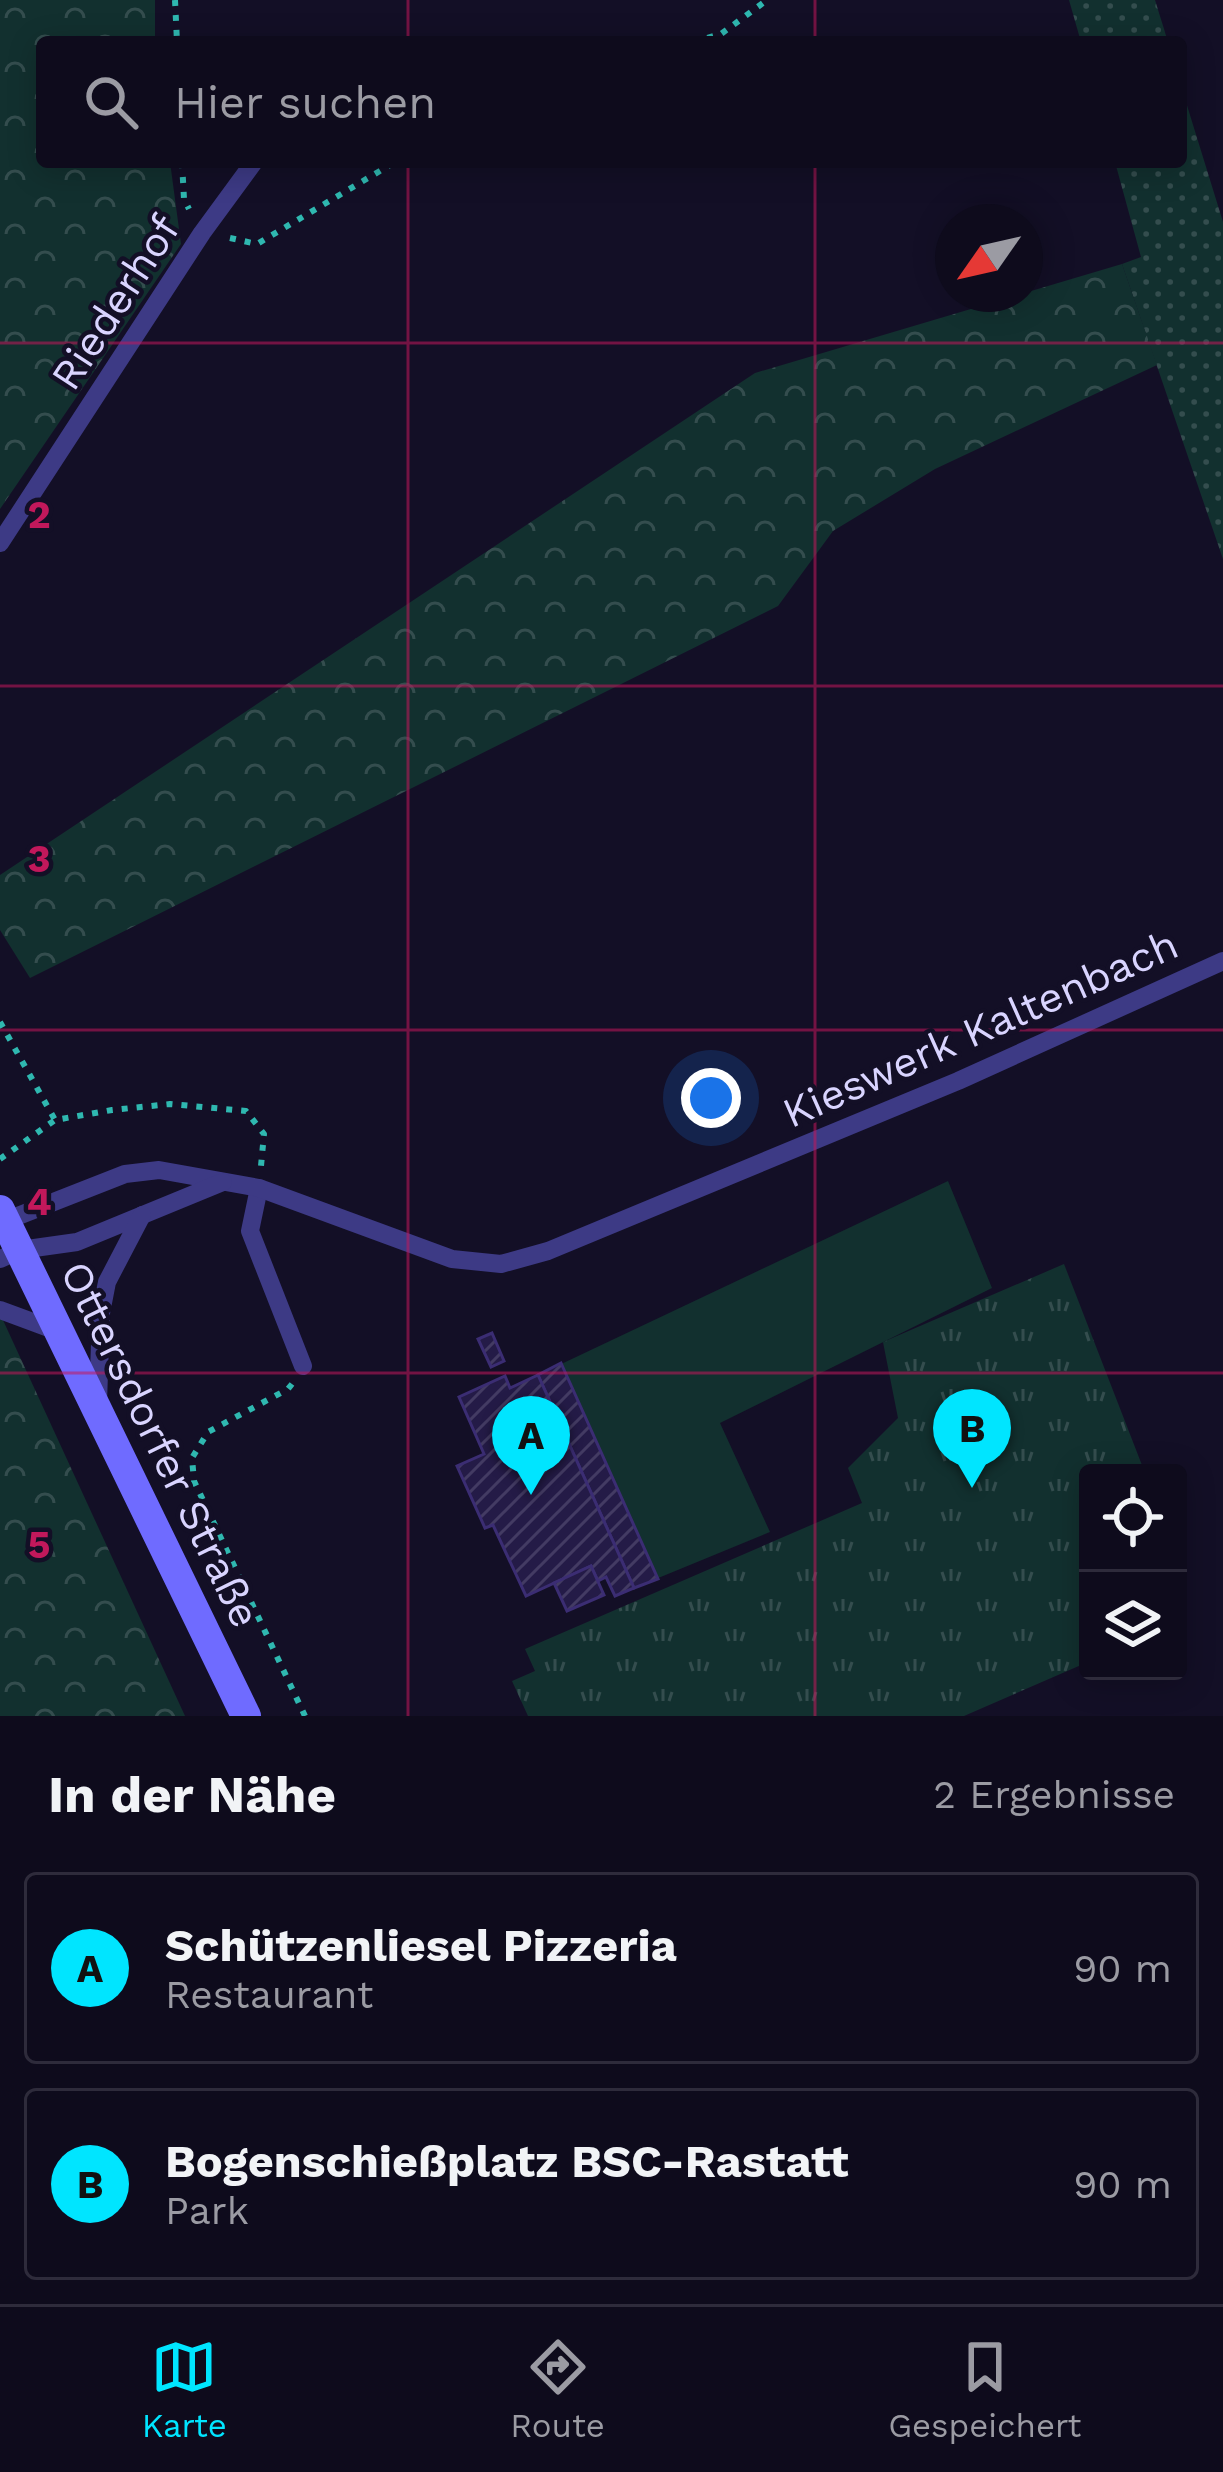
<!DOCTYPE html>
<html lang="de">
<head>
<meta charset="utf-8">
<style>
	body { margin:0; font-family:"Work Sans",sans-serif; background:#171425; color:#f1f3f6 }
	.controls { position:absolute; right:36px; bottom:36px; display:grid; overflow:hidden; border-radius:12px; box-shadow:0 6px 30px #0003 }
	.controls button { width:108px; height:108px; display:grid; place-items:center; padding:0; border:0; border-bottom:3px solid #2e2b3b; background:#0e0b1c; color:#f1f3f6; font:60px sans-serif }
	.compass { position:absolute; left:935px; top:204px; width:108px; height:108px; border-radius:50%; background:#0e0b1c; box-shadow:0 6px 30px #0003; rotate:236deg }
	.you { position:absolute; left:711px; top:1098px; width:42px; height:42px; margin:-30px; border:9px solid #fff; border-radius:50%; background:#1a73e8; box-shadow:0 0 0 18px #1a73e833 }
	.badge { display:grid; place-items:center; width:78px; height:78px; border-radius:50%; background:#00e5ff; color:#111; font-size:39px; font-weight:700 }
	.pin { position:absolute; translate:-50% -99px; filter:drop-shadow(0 3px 6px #0008) }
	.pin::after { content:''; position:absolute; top:63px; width:42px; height:36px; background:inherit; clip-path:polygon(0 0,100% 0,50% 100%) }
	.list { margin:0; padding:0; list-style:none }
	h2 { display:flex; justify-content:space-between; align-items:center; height:156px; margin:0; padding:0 48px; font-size:51px }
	h2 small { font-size:39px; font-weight:400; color:#9b9ba3 }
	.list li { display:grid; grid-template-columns:78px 1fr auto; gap:36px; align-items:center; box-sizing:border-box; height:192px; margin:0 24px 24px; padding:0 24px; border:3px solid #2e2b3b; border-radius:12px }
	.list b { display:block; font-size:45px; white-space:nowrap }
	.list p { margin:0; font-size:39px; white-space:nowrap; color:#9b9ba3 }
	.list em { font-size:39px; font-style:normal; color:#9b9ba3 }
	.icon { flex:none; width:66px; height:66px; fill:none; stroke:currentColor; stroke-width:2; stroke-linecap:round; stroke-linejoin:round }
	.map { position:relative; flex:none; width:1223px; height:1716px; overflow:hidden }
	.search { position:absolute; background:#0e0b1c; box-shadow:0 6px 30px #0003; left:36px; right:36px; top:36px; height:132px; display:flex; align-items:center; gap:30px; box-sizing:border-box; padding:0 42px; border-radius:12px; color:#9b9ba3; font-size:45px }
	.sheet { height:588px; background:#0e0b1c }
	nav { display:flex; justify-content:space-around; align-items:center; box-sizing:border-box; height:168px; border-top:3px solid #2e2b3b; background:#0e0b1c; font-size:33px; color:#9b9ba3 }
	nav a { display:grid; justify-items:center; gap:6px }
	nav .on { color:#00e5ff }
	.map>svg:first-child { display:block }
	.grass { fill:url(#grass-dots) }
	.forest { fill:url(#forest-crowns) }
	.park { fill:url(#park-tufts) }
	.pitch { fill:#12302f }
	.building { fill:url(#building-hatch); stroke:#3b2d73; stroke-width:3 }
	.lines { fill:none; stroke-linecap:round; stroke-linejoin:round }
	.path { stroke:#2fb8b0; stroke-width:6; stroke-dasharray:6 9; stroke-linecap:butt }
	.lane { stroke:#3d3a85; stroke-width:18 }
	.secondary { stroke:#6f6bff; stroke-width:30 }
	.grid { fill:none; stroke:#c2185b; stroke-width:3; stroke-opacity:0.55 }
	.labels { text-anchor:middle; stroke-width:9; stroke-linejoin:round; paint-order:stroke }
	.street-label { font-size:42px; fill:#d9d4ff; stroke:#130f26 }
	.grid-label { font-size:39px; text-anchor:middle; font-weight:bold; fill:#c2185b; stroke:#130f26; stroke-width:9; stroke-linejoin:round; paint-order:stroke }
</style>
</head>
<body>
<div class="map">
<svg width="1223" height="1716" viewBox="0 0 1223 1716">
	<defs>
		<pattern id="grass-dots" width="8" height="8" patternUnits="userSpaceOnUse" patternTransform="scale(3)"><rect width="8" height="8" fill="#12302f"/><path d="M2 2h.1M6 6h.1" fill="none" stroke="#344d4e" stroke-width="1.8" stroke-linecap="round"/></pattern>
		<pattern id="forest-crowns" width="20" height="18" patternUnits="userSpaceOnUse" patternTransform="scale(3)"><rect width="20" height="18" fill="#12302f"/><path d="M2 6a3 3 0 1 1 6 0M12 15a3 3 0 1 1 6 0" fill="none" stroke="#344d4e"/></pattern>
		<pattern id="park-tufts" width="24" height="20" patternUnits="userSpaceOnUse" patternTransform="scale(3)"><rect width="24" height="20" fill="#12302f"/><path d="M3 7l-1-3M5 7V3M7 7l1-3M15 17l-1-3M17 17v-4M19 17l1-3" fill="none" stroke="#344d4e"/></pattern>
		<pattern id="building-hatch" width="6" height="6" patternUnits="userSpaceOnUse" patternTransform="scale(3)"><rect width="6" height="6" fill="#241b47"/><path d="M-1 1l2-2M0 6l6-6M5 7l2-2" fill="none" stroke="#433b63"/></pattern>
	</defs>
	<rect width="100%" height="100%" fill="#130f26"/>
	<g class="grass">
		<polygon points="1069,0 1155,0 1168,42 1081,42"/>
		<polygon points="1181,86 1223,222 1223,559 1122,264 1141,257 1115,162 1181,162"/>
	</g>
	<g class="forest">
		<polygon points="0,0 155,0 155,42 42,42 42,162 170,162 181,244 0,509"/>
		<polygon points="1122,264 1157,365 935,469 833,531 778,606 30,978 0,930 0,875 755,373"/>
		<polygon points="2,1318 185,1716 0,1716 0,1319"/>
	</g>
	<polygon class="park" points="1064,1264 1145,1473 1088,1473 1088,1662 964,1716 528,1716 512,1681 535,1671 525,1649 862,1503 848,1468 898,1418 883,1342"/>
	<polygon class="pitch" points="948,1181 992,1288 720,1423 770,1532 634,1588 538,1375"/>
	<g class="building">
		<polygon points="492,1333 504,1361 491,1367 478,1339"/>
		<polygon points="561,1363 658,1579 634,1588 538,1375"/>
		<polygon points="538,1375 634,1588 615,1596 606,1577 598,1581 591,1566 526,1596 493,1525 485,1528 457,1466 484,1454 459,1397 505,1376 510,1388"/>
		<polygon points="591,1566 604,1595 567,1611 554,1583"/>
	</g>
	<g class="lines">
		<g class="path">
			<polyline points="175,0 177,42"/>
			<polyline points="693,42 721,34 767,0"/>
			<polyline points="182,162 184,199 189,209"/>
			<polyline points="230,238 257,244 395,162"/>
			<polyline points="0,1022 55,1120 112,1110 170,1104 246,1111 264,1134 261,1166"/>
			<polyline points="0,1159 55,1120"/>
			<polyline points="292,1384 288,1389 208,1432 192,1458 194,1481 305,1716"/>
		</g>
		<g class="lane">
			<polyline points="0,543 202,233 254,162"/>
			<polyline points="259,1188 250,1231 303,1366"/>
			<polyline points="0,1223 125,1174 159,1170 259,1188 452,1259 501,1264 548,1251 958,1081 1223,961"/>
			<polyline points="0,1259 20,1250 77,1242 223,1182"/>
			<polyline points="0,1310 57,1331"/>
			<polyline points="98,1403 101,1313 107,1282 142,1215"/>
		</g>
		<polyline class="secondary" points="0,1210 246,1716"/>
	</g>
	<path class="grid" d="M408,0V42M815,0V42M408,162V1716M815,162V1716M0,343H1223M0,686H1223M0,1030H1223M0,1373H1223"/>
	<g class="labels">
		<g class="street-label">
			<text transform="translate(115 302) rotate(-57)" y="15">Riederhof</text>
			<text transform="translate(980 1028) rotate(-24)" y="15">Kieswerk Kaltenbach</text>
			<text transform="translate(161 1444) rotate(64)" y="15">Ottersdorfer Straße</text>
		</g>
	</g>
	<g class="grid-label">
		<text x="39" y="528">2</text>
		<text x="39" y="872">3</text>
		<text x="39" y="1215">4</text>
		<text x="39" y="1558">5</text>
	</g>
</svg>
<div class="controls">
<button><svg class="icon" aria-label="locate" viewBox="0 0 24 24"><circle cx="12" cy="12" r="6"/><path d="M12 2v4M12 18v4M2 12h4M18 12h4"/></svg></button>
<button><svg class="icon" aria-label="layers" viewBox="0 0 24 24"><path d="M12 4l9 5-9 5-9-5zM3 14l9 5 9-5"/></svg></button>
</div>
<svg class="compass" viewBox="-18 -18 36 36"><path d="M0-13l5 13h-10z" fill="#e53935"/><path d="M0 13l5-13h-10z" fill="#9b9ba3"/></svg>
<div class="you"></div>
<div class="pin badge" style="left:531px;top:1495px">A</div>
<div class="pin badge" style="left:972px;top:1488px">B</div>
<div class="search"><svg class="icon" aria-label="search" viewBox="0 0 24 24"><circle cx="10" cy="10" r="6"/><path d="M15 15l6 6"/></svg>Hier suchen</div>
</div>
<section class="sheet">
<h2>In der Nähe<small>2 Ergebnisse</small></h2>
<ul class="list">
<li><span class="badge">A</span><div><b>Schützenliesel Pizzeria</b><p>Restaurant</p></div><em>90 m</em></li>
<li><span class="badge">B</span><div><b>Bogenschießplatz BSC-Rastatt</b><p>Park</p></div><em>90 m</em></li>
</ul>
</section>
<nav>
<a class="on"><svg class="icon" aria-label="map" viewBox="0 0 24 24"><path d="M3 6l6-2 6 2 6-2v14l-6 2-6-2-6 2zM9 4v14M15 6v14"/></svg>Karte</a>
<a><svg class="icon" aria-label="directions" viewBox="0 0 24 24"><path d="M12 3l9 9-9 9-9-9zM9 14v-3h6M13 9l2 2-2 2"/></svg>Route</a>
<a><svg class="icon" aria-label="saved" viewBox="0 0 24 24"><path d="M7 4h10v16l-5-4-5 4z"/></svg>Gespeichert</a>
</nav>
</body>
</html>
